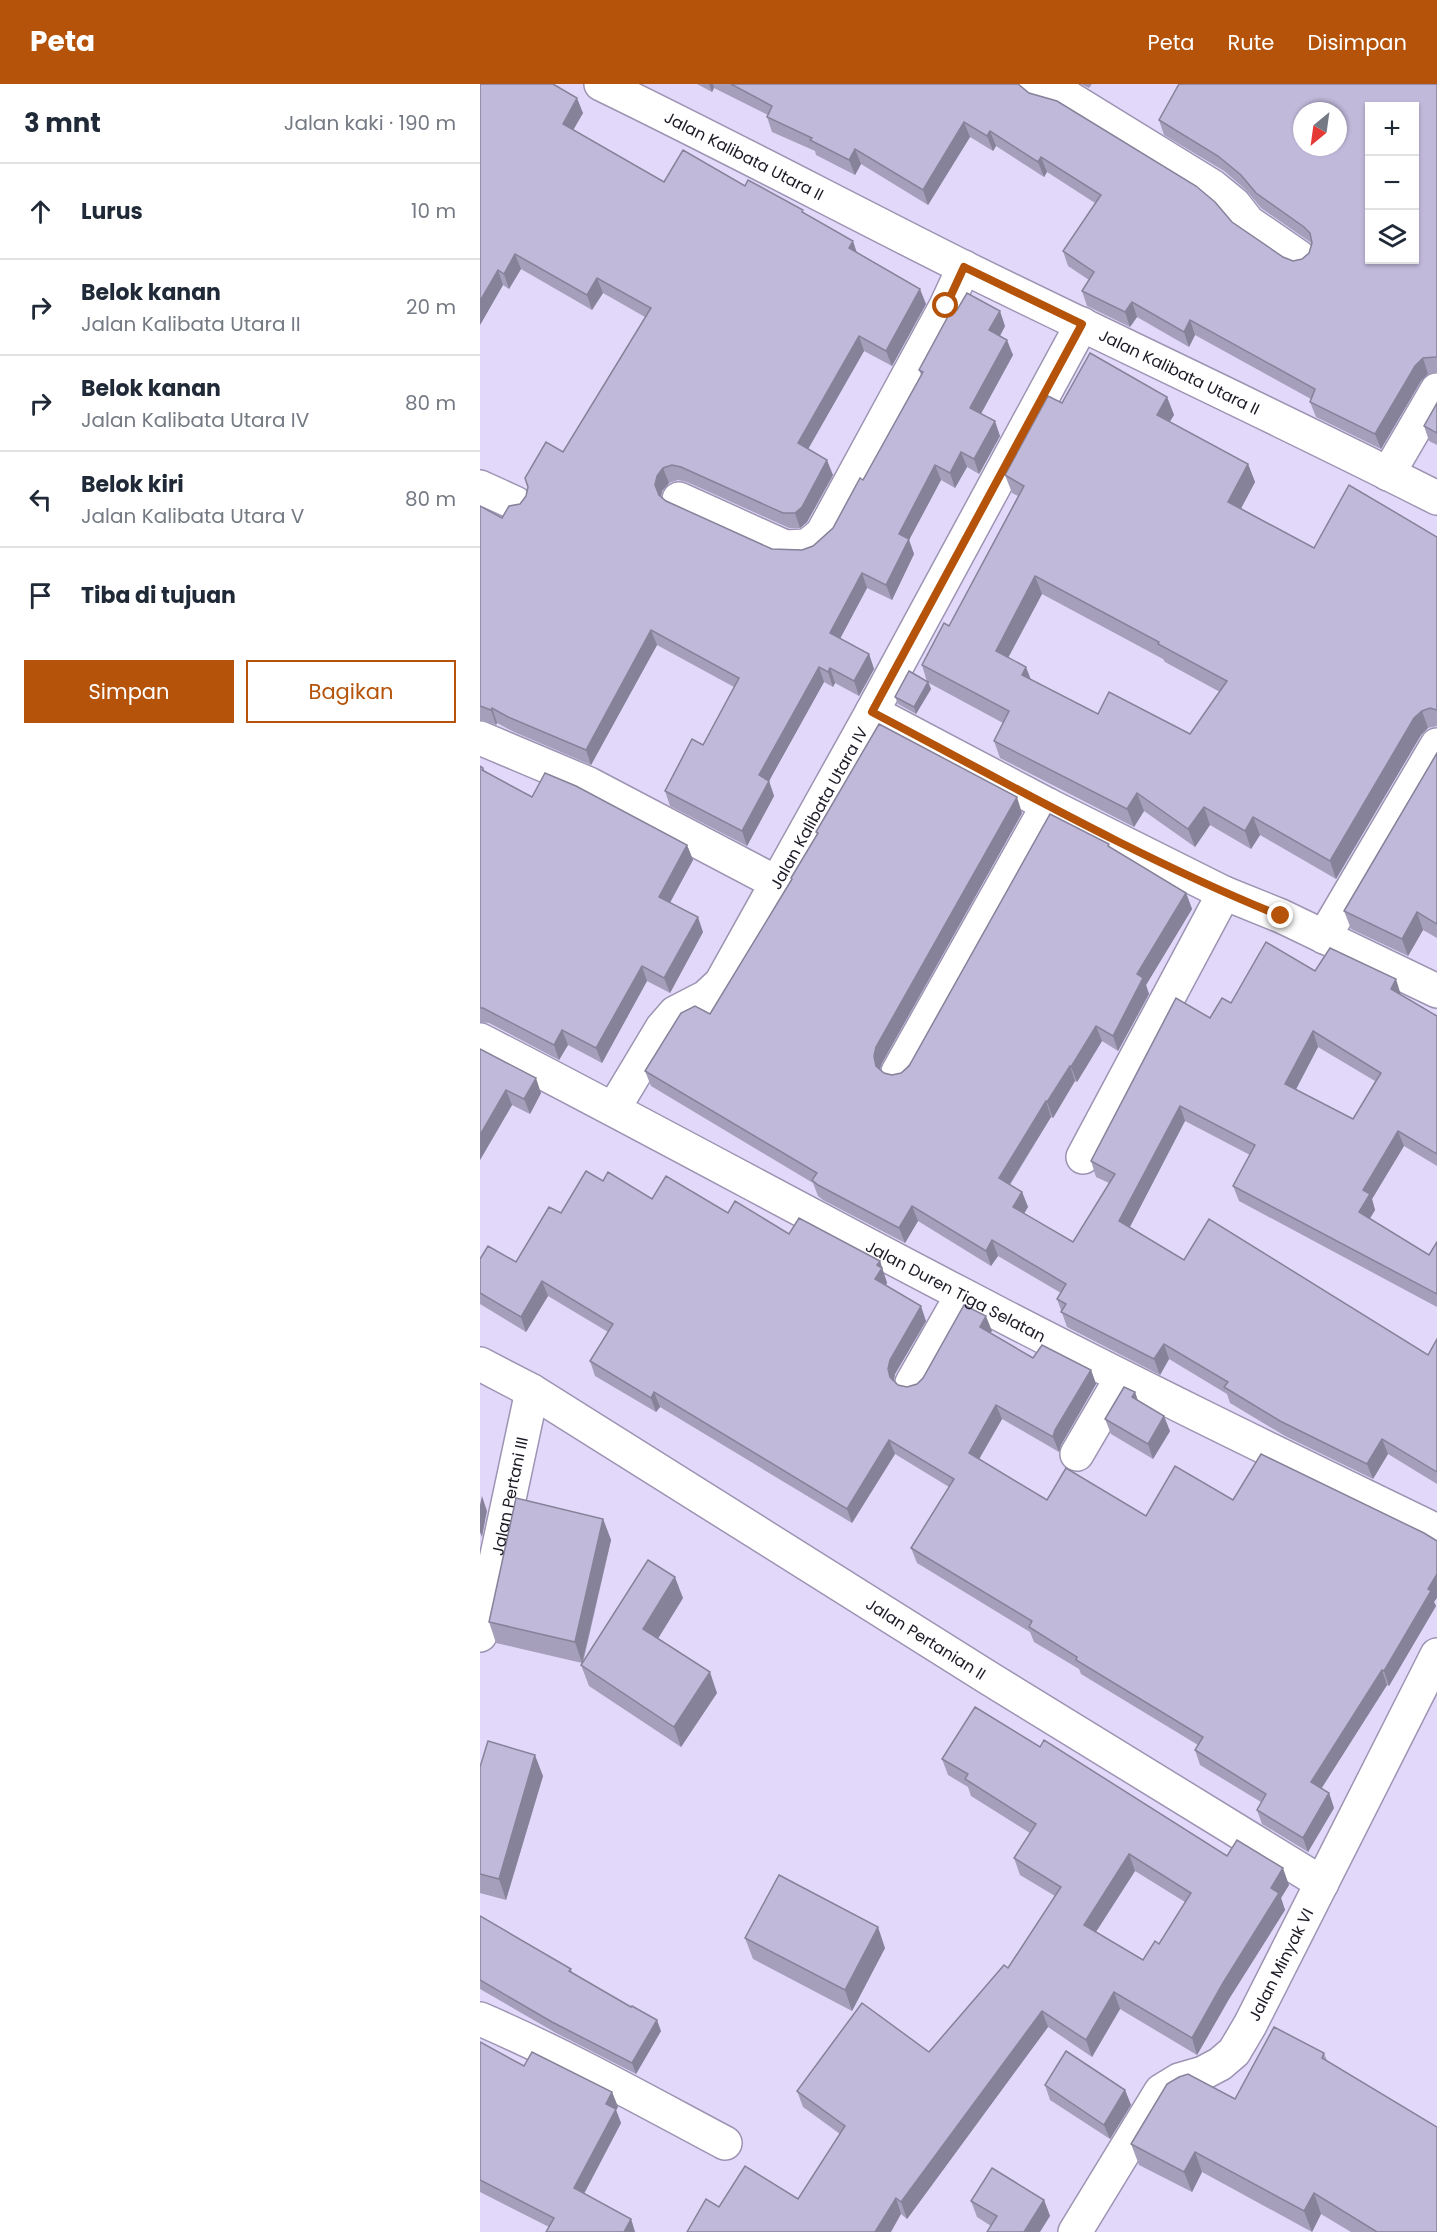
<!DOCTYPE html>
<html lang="id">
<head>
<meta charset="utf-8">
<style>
	body { margin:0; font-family:Poppins,sans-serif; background:#f2f2f3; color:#1f2937 }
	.controls { position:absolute; right:18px; top:18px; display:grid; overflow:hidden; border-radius:0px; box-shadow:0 2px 4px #0004 }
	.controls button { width:54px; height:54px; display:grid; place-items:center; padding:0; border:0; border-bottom:2px solid #e0e1e3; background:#fff; color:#1f2937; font:30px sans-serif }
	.compass { position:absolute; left:813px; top:18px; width:54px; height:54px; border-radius:50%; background:#fff; box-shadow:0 2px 4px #0004; rotate:209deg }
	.stop { position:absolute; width:18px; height:18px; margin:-14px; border:4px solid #b45309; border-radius:50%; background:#fff }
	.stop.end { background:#b45309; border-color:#fff; box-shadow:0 2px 6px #0008 }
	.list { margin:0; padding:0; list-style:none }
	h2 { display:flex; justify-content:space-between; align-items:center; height:78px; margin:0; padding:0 24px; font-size:26px }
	h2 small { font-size:20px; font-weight:400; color:#747a83 }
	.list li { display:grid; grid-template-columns:39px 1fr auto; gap:18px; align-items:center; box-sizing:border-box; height:96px; padding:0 24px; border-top:2px solid #e0e1e3 }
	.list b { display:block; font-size:22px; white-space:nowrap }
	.list p { margin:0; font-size:20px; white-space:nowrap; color:#747a83 }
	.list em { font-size:20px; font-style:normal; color:#747a83 }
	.actions { display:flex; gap:12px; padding:18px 24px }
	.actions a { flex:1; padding:14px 0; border:2px solid #b45309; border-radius:0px; text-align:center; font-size:21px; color:#b45309 }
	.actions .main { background:#b45309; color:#fff }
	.icon { flex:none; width:33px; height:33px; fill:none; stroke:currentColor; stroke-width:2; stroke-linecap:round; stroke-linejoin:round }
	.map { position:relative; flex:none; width:957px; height:2148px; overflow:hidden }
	header { display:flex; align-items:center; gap:36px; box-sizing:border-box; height:84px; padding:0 30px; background:#b45309; color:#fff }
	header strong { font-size:28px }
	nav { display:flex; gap:33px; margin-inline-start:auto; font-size:21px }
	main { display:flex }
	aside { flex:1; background:#fff }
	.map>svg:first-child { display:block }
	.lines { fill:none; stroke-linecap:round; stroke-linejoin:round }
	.minor-casing { stroke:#9d94b3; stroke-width:36 }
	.tertiary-casing { stroke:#9d94b3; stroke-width:36 }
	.minor { stroke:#fff; stroke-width:33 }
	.tertiary { stroke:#fff; stroke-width:33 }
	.wall { fill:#a59fbb; fill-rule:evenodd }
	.shaded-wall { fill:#868299 }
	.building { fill:#c0b9da; stroke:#868299; stroke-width:1.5; fill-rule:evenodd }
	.route { stroke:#b45309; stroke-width:8 }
	.labels { text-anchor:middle; stroke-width:5; stroke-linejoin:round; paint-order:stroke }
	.street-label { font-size:16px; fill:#1d1a26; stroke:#fff }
</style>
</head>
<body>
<header>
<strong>Peta</strong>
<nav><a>Peta</a><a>Rute</a><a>Disimpan</a></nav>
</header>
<main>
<aside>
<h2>3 mnt<small>Jalan kaki · 190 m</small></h2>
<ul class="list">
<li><svg class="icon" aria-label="ahead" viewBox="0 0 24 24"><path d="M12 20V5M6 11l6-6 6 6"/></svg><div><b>Lurus</b></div><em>10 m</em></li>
<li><svg class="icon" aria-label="right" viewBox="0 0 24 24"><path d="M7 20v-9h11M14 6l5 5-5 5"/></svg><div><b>Belok kanan</b><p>Jalan Kalibata Utara II</p></div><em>20 m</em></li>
<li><svg class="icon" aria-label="right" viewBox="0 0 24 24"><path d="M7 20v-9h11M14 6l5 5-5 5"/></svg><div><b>Belok kanan</b><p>Jalan Kalibata Utara IV</p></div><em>80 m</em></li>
<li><svg class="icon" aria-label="left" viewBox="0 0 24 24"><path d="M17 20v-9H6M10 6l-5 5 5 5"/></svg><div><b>Belok kiri</b><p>Jalan Kalibata Utara V</p></div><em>80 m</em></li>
<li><svg class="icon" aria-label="arrive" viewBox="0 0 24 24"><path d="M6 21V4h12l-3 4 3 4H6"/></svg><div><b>Tiba di tujuan</b></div></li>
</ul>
<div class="actions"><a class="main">Simpan</a><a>Bagikan</a></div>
</aside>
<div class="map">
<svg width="957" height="2148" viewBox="0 0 957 2148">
	<rect width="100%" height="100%" fill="#e2d9fa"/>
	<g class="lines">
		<g class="minor-casing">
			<g id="minor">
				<polyline points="552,0 565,9 589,14 732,102 754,120 768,138 819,173"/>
				<polyline points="908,390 957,306"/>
				<polyline points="0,403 35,419"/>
				<polyline points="199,415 305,463 327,462 342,450 466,222 484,183"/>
				<polyline points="392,628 568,721 744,809 801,832 957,907"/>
				<polyline points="0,654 109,700 297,799"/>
				<polyline points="844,853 957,661"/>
				<polyline points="418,988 568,721"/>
				<path id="s1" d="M134,1024L182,944L195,929L226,913L241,899L392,628L602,240"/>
				<polyline points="603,1073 744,809"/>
				<path id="s2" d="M0,1280L52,1307L507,1593L842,1799"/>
				<polyline points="432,1299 482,1211"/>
				<polyline points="597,1370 642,1293"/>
				<path id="s3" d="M0,1551L52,1307"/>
				<path d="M0,1935C84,1971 164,2016 245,2059"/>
				<path id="s4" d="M595,2148L681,2007L699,1996L723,1989L740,1980L754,1968L770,1941L957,1571"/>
			</g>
		</g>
		<g class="tertiary-casing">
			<g id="tertiary">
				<path id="s5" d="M121,0C243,59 363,123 485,184C642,261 801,335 957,414"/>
				<path id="s6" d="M0,956C162,1039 321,1127 483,1211C639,1293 798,1370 957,1447"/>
			</g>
		</g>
		<use href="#minor" class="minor"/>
		<use href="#tertiary" class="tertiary"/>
	</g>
	<g class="wall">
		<polygon points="217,0 538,0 549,9 752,138 803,173 813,177 822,175 829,169 832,160 830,158 781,124 766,106 744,87 684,51 679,36 957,0 957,289 948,290 941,297 901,365 836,333 830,318 831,315 715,251 709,263 657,233 650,243 607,222 602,207 609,196 588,182 583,167 615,119 567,88 564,93 516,62 513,67 490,53 448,121 381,80 375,91 336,71 335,67 292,48 287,33 288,31 234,4 232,8"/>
		<polygon points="601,0 612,0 609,4"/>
		<polygon points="78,2 103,29 93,46 184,98 265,102 324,129 446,220 412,282 384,267 328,365 353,391 327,438 320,444 309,444 207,398 198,396 189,399 182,407 181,413 186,417 292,465 322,466 333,462 353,444 383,396 441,291 439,286 477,226 525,242 520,252 533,271 501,329 520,352 499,390 487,383 475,404 461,396 429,456 434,470 412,516 387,504 360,555 389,570 394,585 379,612 355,599 353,603 344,598 289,697 294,712 267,762 190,722 185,707 223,661 254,603 177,561 111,681 34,648 17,639 16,641 0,636 0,422 22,434 40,420 83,368 165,233 123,209 112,226 41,185 29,205 23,201 0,241"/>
		<path d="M687,313L694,331L689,338L768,380L775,398L761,424L834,464L957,453V642L948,644L941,651L856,795L780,751L771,765L730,741L715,763L664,727L654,743L520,674L514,657L523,639L449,599L451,605L436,630L418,620L415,613L447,598L442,581L469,542L538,412L532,409L525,391L582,319ZM562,510L683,575L685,578L740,608L710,650L618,630L550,595L528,574Z"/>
		<polygon points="957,319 957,361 949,357 944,342"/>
		<polygon points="957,669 957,854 943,846 928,872 871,845 864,827"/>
		<polygon points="0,682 3,684 5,687 52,713 207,761 213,776 190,818 223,848 190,909 167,897 122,979 88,961 79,976 9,939 0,938"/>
		<path d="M542,729L402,979L400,985L404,989L412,991L421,989L630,763L706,809L712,825L666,901L669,910L638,967L622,957L597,998L595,997L573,1034L571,1033L530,1101L542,1108L548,1123L544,1129L593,1158L629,1099L616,1093L611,1077L730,934L751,919L835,887L921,911L957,932V1082L924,1062L892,1115L895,1126L890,1135L949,1171L957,1158V1223L759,1117L753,1102L770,1071L705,1037L650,1143L704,1176L948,1271L957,1255V1400L908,1370L893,1395L805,1352L750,1319L747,1310L689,1275L680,1291L587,1243L577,1215L581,1209L518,1172L511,1182L438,1137L425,1159L343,1116L338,1112L333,1099L171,1002L165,987L230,930L311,796V794L337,750L336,748ZM838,963L895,997L873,1035L816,1005Z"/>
		<polygon points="0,965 61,1009 50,1030 32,1021 0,1076"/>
		<polygon points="123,1097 172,1115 248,1129 309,1150 400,1177 407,1199 406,1201 446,1237 415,1290 414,1297 418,1301 427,1303 437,1300 512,1247 510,1249 553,1274 611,1286 616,1300 581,1361 579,1368 522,1335 499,1375 567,1416 666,1432 753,1416 954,1518 956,1522 909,1602 907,1601 841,1705 849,1709 854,1724 828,1768 782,1740 777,1726 781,1718 720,1681 715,1666 718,1661 601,1590 599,1585 554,1558 550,1548 437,1479 431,1464 469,1403 415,1370 372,1439 180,1323 176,1328 115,1292 110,1277 128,1248 68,1212 46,1248 0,1220 0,1175 36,1178 81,1129"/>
		<polygon points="655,1308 658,1317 690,1347 673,1375 631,1350 625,1335"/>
		<polygon points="123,1435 131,1456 103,1579 203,1514 178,1554 237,1609 201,1663 109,1602 101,1581 102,1579 16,1559 9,1538"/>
		<path d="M560,1663L747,1772L809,1801L801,1814L805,1826L749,1915L717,1971L640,1925L612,1973L568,1943L427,2135L421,2130L239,2123L318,2115L360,2050L323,2023L317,2007L449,1968L528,1884L575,1812L540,1791L534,1774L550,1749L491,1712L488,1703L468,1691L462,1675ZM655,1787L705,1818L679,1860L663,1876L616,1848Z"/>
		<polygon points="0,1683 63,1692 26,1816 0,1809"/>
		<polygon points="0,1832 91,1885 92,1889 181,1947 156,1990 76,1949 0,1905"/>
		<polygon points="265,1854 405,1864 372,1927 273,1875"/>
		<polygon points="0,1958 44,1982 132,2008 138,2023 136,2026 141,2039 104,2110 151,2135 155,2148 66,2148 69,2143 0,2108"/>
		<polygon points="844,1969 847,1977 957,2148 871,2148 841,2130 832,2148 722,2088 712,2108 659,2081 651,2060 755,2015"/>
		<polygon points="565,2001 645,2006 651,2021 630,2055 570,2016"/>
		<polygon points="564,2116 570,2132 511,2142 497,2133 491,2117"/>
	</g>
	<g class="shaded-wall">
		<polygon points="229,0 233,0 234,4 232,8"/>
		<polygon points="97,14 103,29 88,55 83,40"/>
		<polygon points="484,38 490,53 448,121 443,106"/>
		<polygon points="510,47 516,62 513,67 507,52"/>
		<polygon points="375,65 381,80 375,91 369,76"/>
		<polygon points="561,73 567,88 564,93 558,78"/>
		<polygon points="373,157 378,172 369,164"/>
		<polygon points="35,170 41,185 29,205 24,190"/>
		<polygon points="18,186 23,201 0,241 0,217"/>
		<polygon points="117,194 123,209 112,226 107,211"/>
		<polygon points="440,205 446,220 412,282 406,267"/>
		<polygon points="652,218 657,233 650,243 645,228"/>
		<polygon points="520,227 525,242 515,261 509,246"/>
		<polygon points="710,236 715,251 709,263 704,248"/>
		<polygon points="379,252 384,267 323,374 318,359"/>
		<polygon points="527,256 533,271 496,339 490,324"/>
		<polygon points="943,274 948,290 941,297 901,365 895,350 935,282"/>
		<polygon points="687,313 694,331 683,349 677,331"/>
		<polygon points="515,337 520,352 499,390 494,375"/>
		<polygon points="481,368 487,383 475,404 470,389"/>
		<polygon points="347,376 353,391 327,438 320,444 315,429"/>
		<polygon points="768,380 775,398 755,436 748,418"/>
		<polygon points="455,381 461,396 429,456 434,470 412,516 406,501 419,450"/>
		<polygon points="183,384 189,399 182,407 180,416 175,401 177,392"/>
		<polygon points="382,489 387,504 355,564 350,549"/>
		<polygon points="555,492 562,510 522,585 516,567"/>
		<polygon points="171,546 177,561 111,681 106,666"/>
		<polygon points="389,570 394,585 379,612 374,597"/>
		<polygon points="339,583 344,598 289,697 294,712 267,762 262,747 279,691"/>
		<polygon points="546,583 553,601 542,591"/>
		<polygon points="350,584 355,599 353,603 348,588"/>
		<polygon points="448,598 451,605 436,630 434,623"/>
		<polygon points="12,624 17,639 16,641 11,626"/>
		<polygon points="942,627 948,644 941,651 856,795 850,777 934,634"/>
		<polygon points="657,709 664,727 654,743 647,725"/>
		<polygon points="537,713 542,729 402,979 399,988 396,982 394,972 396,963"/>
		<polygon points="724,723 730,741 715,763 708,745"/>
		<polygon points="773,733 780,751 771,765 765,747"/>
		<polygon points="207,761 213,776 185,828 179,813"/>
		<polygon points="706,809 712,825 666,901 669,910 638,967 633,952 657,890"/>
		<polygon points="937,828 943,846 928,872 922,855"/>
		<polygon points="218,833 223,848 190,909 184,894"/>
		<polygon points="162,882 167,897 122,979 116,964"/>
		<polygon points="916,895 921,911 916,920 911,905"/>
		<polygon points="616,942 622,957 597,998 591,983"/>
		<polygon points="82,946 88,961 79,976 74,961"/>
		<polygon points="833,947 838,963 811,1015 805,1000"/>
		<polygon points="590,982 595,997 573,1034 567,1018"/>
		<polygon points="56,994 61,1009 50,1030 44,1015"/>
		<polygon points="26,1006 32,1021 0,1076 0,1051"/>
		<polygon points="566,1017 571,1033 524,1109 519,1094"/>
		<polygon points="700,1022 705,1037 645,1152 639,1137"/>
		<polygon points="918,1047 924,1062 892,1115 895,1126 884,1143 879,1128 883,1106"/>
		<polygon points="542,1108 548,1123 539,1138 533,1123"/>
		<polygon points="432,1122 438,1137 425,1159 419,1144"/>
		<polygon points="512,1156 518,1172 511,1182 506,1167"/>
		<polygon points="400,1177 407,1199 401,1210 395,1195 397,1181"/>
		<polygon points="62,1197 68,1212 46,1248 41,1233"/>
		<polygon points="441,1222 446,1237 415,1290 413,1300 416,1308 408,1285 410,1276"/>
		<polygon points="506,1232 512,1247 505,1257 500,1243"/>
		<polygon points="684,1260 689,1275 680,1291 674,1275"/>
		<polygon points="611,1286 616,1300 581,1361 579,1368 573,1353 575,1346"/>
		<polygon points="174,1308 180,1323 176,1328 171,1314"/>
		<polygon points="655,1308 660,1323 652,1313"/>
		<polygon points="516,1321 522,1335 494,1384 489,1369"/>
		<polygon points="684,1332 690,1347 673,1375 668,1360"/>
		<polygon points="902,1355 908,1370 893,1395 887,1380"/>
		<polygon points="409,1356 415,1370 372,1439 367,1425"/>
		<polygon points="2,1412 7,1427 2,1453 0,1448 0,1421"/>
		<polygon points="123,1435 131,1456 102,1579 95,1558"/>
		<polygon points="957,1490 957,1514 954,1518 956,1522 909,1602 904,1587 948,1505"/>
		<polygon points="195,1493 203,1514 171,1566 163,1545"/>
		<polygon points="902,1586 907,1601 836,1713 831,1698"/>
		<polygon points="230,1588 237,1609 201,1663 194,1643"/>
		<polygon points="55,1671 63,1692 26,1816 19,1795"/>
		<polygon points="849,1709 854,1724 828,1768 823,1754"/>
		<polygon points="649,1770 655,1787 610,1857 604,1841"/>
		<polygon points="803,1784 809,1801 801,1814 805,1826 749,1915 717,1971 712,1954 791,1804"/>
		<polygon points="398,1843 405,1864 372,1927 365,1906"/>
		<polygon points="634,1908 640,1925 612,1973 606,1956"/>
		<polygon points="562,1927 568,1943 427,2135 421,2118"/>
		<polygon points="177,1936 181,1947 156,1990 152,1979"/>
		<polygon points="645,2006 651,2021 630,2055 624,2041"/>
		<polygon points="132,2008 138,2023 136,2026 141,2039 99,2119 94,2104 126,2020"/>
		<polygon points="715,2068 722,2088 712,2108 704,2088"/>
		<polygon points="834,2109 841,2130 832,2148 824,2127"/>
		<polygon points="416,2114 421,2130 411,2148 395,2148"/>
		<polygon points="564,2116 570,2132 560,2148 544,2148"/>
		<polygon points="151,2135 155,2148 144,2148"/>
	</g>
	<g class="building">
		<polygon points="0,0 73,0 97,14 83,40 184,98 203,66 265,102 268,96 323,126 322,128 373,157 369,164 440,205 406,267 379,252 318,359 347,376 322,423 315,429 303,429 201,383 192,381 183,384 177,392 175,401 179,411 186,417 292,465 322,466 333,462 353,444 380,394 383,396 443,288 439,286 473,223 477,226 487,209 520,227 509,246 527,256 490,324 515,337 494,375 481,368 470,389 455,381 419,450 429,455 406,501 382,489 350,549 389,570 374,597 350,584 348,588 339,583 279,691 289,697 262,747 185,707 212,655 223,661 259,594 171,546 106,666 28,633 12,624 11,626 0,622 0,422 22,434 29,422 40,420 46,412 48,403 45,394 66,358 83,368 171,224 117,194 107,211 35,170 24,190 18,186 0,217"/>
		<path d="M251,0H538L549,9L577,17L716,102L735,118L752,138L803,173L813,177L822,175L829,169L832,159L830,149L824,143L776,109L761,91L738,72L679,36L699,0H957V272L956,273L943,274L935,282L895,350L830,318L835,305L710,236L704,248L652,218L645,228L602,207L614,188L583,167L621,111L561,73L558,78L510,47L507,52L484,38L443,106L375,65L369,76L330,56L332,54L287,33L292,22ZM890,22H934V176H890ZM822,27H858V63H822Z"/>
		<path d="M610,269L687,313L677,331L768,380L748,418L834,464L869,401L957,453V626L950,624L942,627L934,634L850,777L773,733L765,747L724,723L708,745L657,709L647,725L514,657L529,627L442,581L464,539L469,542L544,402L525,391L568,312L582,319ZM555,492L679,558L678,560L747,597L710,650L629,608L618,630L542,591L546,583L516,567Z"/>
		<polygon points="957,319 957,349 944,342"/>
		<polygon points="429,587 448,598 434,623 415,613"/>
		<path d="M399,640L537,713L396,963L394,972L396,982L404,989L412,991L421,989L429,982L570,730L629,760L628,762L706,809L657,890L663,894L633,952L616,942L591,983L590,982L567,1018L566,1017L519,1094L542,1108L533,1123L593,1158L635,1090L611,1077L696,914L730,934L742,914L751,919L786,858L835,887L850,864L916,895L911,905L957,932V1070L918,1047L883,1106L890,1110L879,1128L949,1171L957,1158V1210L753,1102L775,1061L700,1022L639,1137L704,1176L729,1135L948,1271L957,1255V1388L902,1355L887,1380L800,1337L744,1303L748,1298L684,1260L674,1275L581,1228L586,1220L577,1215L586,1200L512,1156L506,1167L432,1122L419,1144L338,1101L332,1096L337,1089L165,987L201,929L215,922L230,930L312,795L311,794L338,749L336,748ZM833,947L901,989L873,1035L805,1000Z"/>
		<polygon points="957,669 957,840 937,828 922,855 864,827"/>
		<polygon points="0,682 3,684 2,686 52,713 65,689 96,702 207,761 179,813 218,833 184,894 162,882 116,964 82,946 74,961 3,924 0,924"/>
		<polygon points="0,965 56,994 44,1015 26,1006 0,1051"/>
		<polygon points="106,1087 123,1097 128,1088 172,1115 186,1092 248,1129 255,1117 309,1150 319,1134 400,1177 397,1181 402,1184 395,1195 441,1222 410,1276 408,1285 410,1293 418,1301 427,1303 437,1300 443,1294 484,1221 506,1232 500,1243 553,1274 562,1261 611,1286 575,1346 573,1353 516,1321 489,1369 567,1416 586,1384 666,1432 695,1382 753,1416 781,1370 944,1449 957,1457 957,1490 948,1505 951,1507 904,1587 902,1586 831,1698 849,1709 823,1754 777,1726 786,1710 715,1666 723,1653 596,1576 597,1573 549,1543 552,1537 431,1464 474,1395 409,1356 367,1425 174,1308 171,1314 110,1277 133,1240 62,1197 41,1233 0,1209 0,1175 8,1162 36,1178 69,1123 81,1129"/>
		<polygon points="644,1303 655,1308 652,1313 684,1332 668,1360 625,1335"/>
		<polygon points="36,1414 123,1435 95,1558 9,1538"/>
		<polygon points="168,1476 195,1493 163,1545 230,1588 194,1643 101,1581"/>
		<path d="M495,1623L560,1663L564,1656L747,1772L757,1756L803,1784L791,1804L799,1809L743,1899L712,1954L634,1908L606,1956L562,1927L421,2118L416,2114L395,2148H207L226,2115L239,2123L265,2082L318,2115L365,2042L317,2007L382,1919L449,1968L524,1881L528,1884L581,1803L534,1774L556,1740L485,1695L488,1690L462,1675ZM649,1770L711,1809L679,1860L675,1857L663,1876L604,1841Z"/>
		<polygon points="8,1657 55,1671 19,1795 0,1790 0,1683"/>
		<polygon points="299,1791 398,1843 365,1906 265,1854"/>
		<polygon points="0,1832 91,1885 89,1887 151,1923 152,1922 177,1936 152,1979 72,1938 0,1896"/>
		<polygon points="794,1943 844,1969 842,1974 957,2043 957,2148 897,2148 834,2109 824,2127 715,2068 704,2088 651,2060 687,2000 699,1993 708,1990 755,2015"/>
		<polygon points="0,1958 44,1982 52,1968 132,2008 126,2020 136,2025 94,2104 151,2135 144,2148 66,2148 74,2134 0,2096"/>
		<polygon points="586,1967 645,2006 624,2041 565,2001"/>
		<polygon points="512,2084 564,2116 544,2148 507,2148 517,2132 491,2117"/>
	</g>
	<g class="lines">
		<path class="route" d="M466,222L484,183L602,240L392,628C527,699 660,775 801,832"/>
	</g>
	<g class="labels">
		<g class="street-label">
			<text dy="6" stroke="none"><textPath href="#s5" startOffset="160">Jalan Kalibata Utara II</textPath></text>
			<text dy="6" stroke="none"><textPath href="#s5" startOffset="646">Jalan Kalibata Utara II</textPath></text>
			<text dy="6" stroke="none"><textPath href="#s1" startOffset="369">Jalan Kalibata Utara IV</textPath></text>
			<text dy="6" stroke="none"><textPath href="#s6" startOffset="538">Jalan Duren Tiga Selatan</textPath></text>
			<text dy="6" stroke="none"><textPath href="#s3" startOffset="142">Jalan Pertani III</textPath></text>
			<text dy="6" stroke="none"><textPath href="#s2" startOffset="524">Jalan Pertanian II</textPath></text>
			<text dy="6" stroke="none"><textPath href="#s4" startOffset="348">Jalan Minyak VI</textPath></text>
		</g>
	</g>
</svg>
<div class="controls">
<button>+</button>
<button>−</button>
<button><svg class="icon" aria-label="layers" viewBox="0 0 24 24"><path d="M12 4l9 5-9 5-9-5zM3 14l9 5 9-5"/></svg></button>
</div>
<svg class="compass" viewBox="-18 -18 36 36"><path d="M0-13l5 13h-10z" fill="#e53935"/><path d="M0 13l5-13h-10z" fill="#747a83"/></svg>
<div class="stop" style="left:466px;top:222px"></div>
<div class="stop end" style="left:801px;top:832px"></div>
</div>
</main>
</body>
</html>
